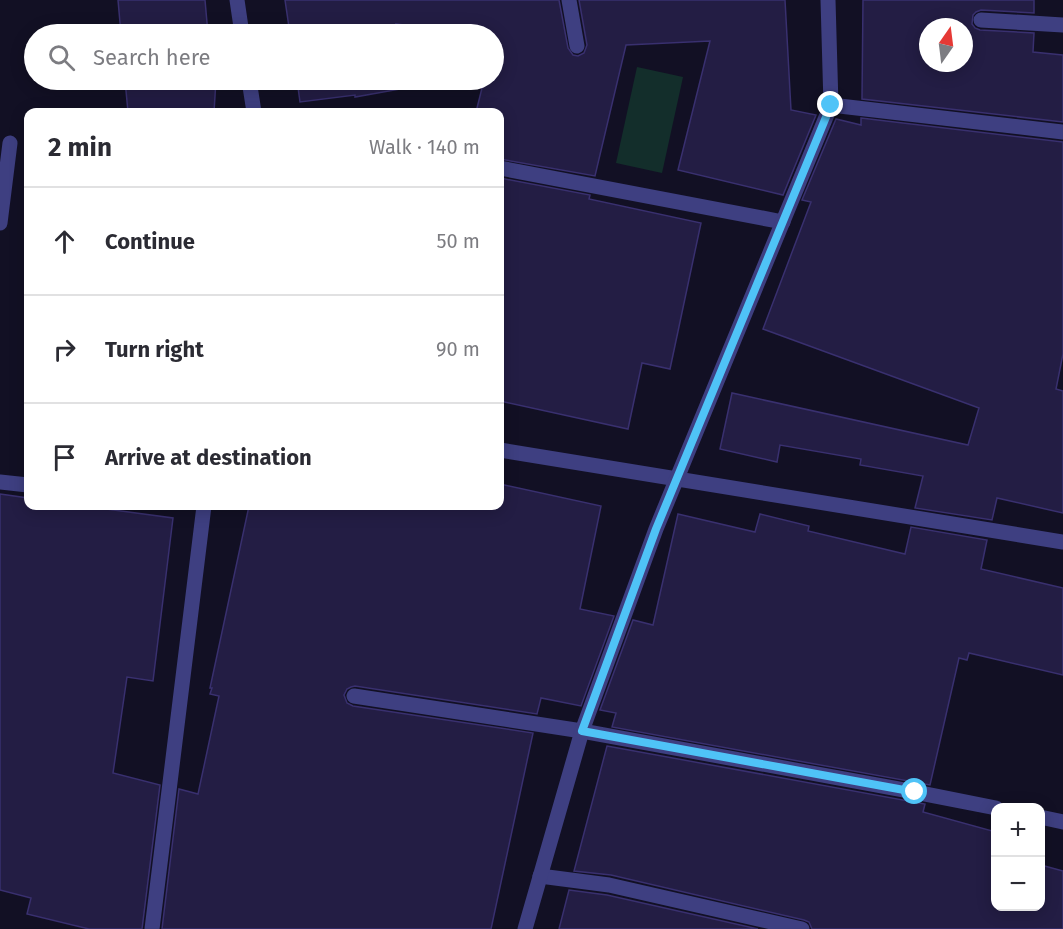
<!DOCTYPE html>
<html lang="en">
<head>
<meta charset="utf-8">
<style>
	body { margin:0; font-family:"Fira Sans",sans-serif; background:#f2f2f3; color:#2b2b33 }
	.controls { position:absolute; right:18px; bottom:18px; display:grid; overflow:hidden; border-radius:12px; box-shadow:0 3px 15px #0003 }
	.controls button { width:54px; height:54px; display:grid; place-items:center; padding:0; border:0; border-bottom:2px solid #e1e1e2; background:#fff; color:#2b2b33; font:30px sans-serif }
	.compass { position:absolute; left:919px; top:18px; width:54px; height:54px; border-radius:50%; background:#fff; box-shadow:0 3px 15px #0003; rotate:14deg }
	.stop { position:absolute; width:18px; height:18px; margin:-14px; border:4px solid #4fc3f7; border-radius:50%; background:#fff }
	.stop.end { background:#4fc3f7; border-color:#fff; box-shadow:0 2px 6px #0008 }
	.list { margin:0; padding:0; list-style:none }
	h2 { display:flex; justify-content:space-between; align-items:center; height:78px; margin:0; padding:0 24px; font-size:26px }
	h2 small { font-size:20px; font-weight:400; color:#7c7c81 }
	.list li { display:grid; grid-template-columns:39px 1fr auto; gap:18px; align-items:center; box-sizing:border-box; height:108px; padding:0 24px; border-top:2px solid #e1e1e2 }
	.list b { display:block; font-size:22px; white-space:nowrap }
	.list em { font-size:20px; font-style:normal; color:#7c7c81 }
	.icon { flex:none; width:33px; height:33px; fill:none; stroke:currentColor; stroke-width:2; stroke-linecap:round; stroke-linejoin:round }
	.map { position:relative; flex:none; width:1063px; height:929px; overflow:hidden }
	.search { position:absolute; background:#fff; box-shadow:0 3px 15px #0003; left:24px; top:24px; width:480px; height:66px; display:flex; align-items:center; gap:15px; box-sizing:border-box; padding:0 21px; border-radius:33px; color:#7c7c81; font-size:22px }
	.panel { position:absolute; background:#fff; box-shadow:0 3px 15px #0003; left:24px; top:108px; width:480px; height:402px; border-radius:12px }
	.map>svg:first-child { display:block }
	.green { fill:#132e2b }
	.building { fill:#231d44; stroke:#39306f; stroke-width:1.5; fill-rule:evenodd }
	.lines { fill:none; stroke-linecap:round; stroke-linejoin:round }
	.minor { stroke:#3e3f81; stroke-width:15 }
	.route { stroke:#4fc3f7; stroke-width:8 }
</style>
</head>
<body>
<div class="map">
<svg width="1063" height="929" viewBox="0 0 1063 929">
	<rect width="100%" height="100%" fill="#121024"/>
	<polygon class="green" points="637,67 683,77 662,173 616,163"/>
	<g class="building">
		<polygon points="118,0 205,0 208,34 121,34"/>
		<polygon points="285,0 559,0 568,48 573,55 578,56 584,53 587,45 579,0 785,0 791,110 816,115 783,195 678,170 710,41 626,45 595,176 500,159 500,112 476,112 484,80 494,80 494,34 469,34 396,24 398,34 290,34"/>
		<path d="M863,0H1034V13L981,10L976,12L973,15L972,24L975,28L980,30L1034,33L1033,52L1063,55V122L862,99ZM928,27H964V63H928Z"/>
		<polygon points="125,80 216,80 214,112 128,112"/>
		<polygon points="297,80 405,80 406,88 355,97 355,95 300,102"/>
		<polygon points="861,118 1063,142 1063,354 1056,389 1063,391 1063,513 997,498 992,520 915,508 923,476 860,465 861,459 780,445 777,462 720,449 732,393 968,445 979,408 763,329 811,202 802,200 836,119 861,125"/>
		<polygon points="500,178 590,195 589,199 701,223 670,369 642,363 628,429 500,401"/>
		<polygon points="500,484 601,506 580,609 614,616 581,706 541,698 537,714 355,686 351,687 347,689 344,695 347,703 353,706 533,733 491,929 162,929 179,789 198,794 219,696 210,694 212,688 210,688 249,506 500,506"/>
		<polygon points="0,494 28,498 28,506 84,506 173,518 153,681 127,677 113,773 160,785 142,929 89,929 27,914 31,898 0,890"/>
		<polygon points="678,514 755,532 760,514 809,526 808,531 905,554 911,527 987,540 981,569 1063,588 1063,675 969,653 967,660 959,658 930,785 612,727 616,713 600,710 633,620 653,625"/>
		<polygon points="607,746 925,804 923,812 996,832 996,906 1041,906 1041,865 1063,871 1063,929 812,929 809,922 804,920 611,875 574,871"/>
		<polygon points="569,890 607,895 758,929 559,929"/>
	</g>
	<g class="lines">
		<g class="minor">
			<polyline points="237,0 242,34"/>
			<polyline points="569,0 577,46"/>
			<polyline points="981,20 1063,25"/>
			<polyline points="249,80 254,112"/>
			<polyline points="831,105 1063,132"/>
			<polyline points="500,168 783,222"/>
			<polyline points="0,223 10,143"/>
			<polyline points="500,450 1063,542"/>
			<polyline points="0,482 28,485"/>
			<polyline points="354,696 582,731 915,792 996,808"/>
			<polyline points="1040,817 1063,822"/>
			<polyline points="540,876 609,885 802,929"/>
			<polyline points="152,929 204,506"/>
			<polyline points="525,929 582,731 656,529 831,105 828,0"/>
		</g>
	</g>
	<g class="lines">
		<polyline class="route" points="831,105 656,529 582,731 915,792"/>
	</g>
</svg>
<div class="controls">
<button>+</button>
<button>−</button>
</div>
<svg class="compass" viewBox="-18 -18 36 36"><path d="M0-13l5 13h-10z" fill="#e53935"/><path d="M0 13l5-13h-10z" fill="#7c7c81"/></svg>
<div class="stop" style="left:915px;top:792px"></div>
<div class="stop end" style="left:831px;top:105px"></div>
<div class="search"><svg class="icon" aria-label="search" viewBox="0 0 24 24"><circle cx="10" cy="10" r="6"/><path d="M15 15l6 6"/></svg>Search here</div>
<section class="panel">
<h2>2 min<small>Walk · 140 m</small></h2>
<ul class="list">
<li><svg class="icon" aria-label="ahead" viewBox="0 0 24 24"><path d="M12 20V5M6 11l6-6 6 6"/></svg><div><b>Continue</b></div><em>50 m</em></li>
<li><svg class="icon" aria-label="right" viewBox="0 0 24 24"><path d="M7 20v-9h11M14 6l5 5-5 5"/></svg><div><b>Turn right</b></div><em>90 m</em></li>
<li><svg class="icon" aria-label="arrive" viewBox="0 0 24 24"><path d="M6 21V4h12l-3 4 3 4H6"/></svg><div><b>Arrive at destination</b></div></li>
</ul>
</section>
</div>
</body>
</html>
